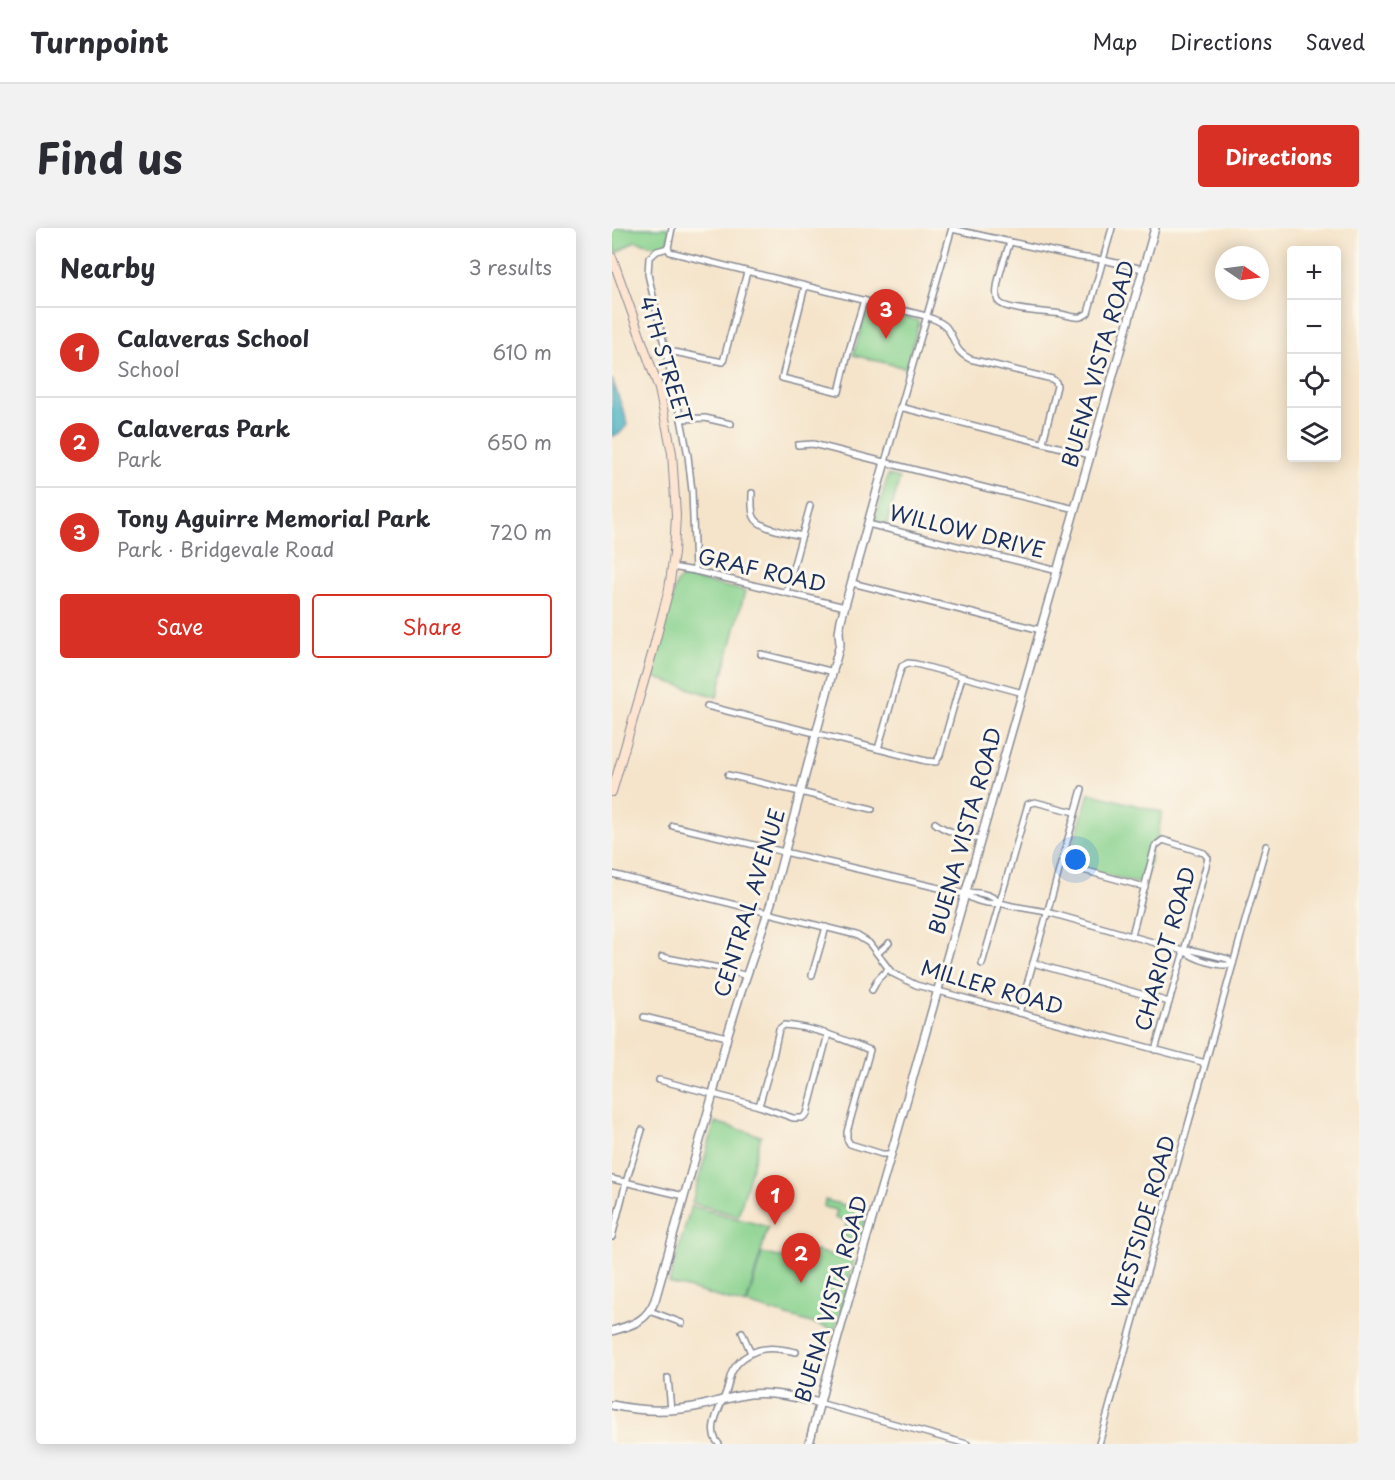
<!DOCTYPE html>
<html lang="en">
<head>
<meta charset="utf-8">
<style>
	body { margin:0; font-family:"Playpen Sans",sans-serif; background:#f2f2f3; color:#2b2b33 }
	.controls { position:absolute; right:18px; top:18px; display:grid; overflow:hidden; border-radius:6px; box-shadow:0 3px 15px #0003 }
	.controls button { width:54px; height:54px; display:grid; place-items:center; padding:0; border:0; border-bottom:2px solid #e1e1e2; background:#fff; color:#2b2b33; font:30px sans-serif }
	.compass { position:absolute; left:603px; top:18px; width:54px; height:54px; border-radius:50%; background:#fff; box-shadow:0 3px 15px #0003; rotate:103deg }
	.you { position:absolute; left:464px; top:632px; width:21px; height:21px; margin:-15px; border:4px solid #fff; border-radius:50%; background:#1a73e8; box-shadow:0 0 0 9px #1a73e833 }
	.badge { display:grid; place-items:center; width:39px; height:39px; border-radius:50%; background:#d93025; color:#fff; font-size:20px; font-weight:700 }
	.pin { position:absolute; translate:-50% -50px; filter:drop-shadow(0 2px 3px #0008) }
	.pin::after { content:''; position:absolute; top:32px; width:21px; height:18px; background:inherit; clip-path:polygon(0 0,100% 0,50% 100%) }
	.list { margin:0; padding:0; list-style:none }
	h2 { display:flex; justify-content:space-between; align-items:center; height:78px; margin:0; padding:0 24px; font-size:26px }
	h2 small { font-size:20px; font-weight:400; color:#7c7c81 }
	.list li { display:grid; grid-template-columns:39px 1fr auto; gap:18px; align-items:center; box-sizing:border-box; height:90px; padding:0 24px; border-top:2px solid #e1e1e2 }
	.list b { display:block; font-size:22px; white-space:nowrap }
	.list p { margin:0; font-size:20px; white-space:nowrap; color:#7c7c81 }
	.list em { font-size:20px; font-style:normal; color:#7c7c81 }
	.actions { display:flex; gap:12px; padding:18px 24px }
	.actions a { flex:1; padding:14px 0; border:2px solid #d93025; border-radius:6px; text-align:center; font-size:21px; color:#d93025 }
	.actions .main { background:#d93025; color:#fff }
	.icon { flex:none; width:33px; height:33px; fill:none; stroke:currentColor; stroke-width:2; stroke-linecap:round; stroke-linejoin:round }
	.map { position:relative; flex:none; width:747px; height:1216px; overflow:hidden; border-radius:6px }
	header { display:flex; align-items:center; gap:36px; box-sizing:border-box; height:84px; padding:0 30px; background:#fff; border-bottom:2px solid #e1e1e2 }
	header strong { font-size:28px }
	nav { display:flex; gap:33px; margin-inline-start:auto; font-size:21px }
	.intro { display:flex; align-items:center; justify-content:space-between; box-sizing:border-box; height:144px; padding:0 36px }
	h1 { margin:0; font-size:42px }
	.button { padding:15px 27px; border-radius:6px; background:#d93025; color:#fff; font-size:21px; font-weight:700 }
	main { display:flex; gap:36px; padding:0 36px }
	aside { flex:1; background:#fff; border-radius:6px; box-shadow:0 3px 15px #0003 }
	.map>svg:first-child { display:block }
	.green { fill:#89d28e; stroke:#528076; stroke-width:1.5 }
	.water { fill:#44b1c0; stroke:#30708f; stroke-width:1.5 }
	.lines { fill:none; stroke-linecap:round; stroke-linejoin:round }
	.minor-casing { stroke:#888a94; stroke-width:8 }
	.tertiary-casing { stroke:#888a94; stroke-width:10 }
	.secondary-casing { stroke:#888a94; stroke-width:10 }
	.minor { stroke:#fff; stroke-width:5 }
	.tertiary { stroke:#fff; stroke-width:7 }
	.secondary { stroke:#fde4d1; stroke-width:8 }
	.labels { text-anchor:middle; stroke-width:6; stroke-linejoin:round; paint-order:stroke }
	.street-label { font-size:21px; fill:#1b2f5e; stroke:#fbf7ec }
</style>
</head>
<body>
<header>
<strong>Turnpoint</strong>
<nav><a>Map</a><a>Directions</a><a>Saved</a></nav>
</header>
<div class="intro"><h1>Find us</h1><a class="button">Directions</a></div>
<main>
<aside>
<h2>Nearby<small>3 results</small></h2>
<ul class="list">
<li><span class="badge">1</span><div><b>Calaveras School</b><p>School</p></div><em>610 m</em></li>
<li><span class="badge">2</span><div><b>Calaveras Park</b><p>Park</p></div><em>650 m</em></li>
<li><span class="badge">3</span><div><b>Tony Aguirre Memorial Park</b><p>Park · Bridgevale Road</p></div><em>720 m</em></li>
</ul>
<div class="actions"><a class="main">Save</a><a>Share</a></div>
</aside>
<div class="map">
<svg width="747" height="1216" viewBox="0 0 747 1216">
	<rect width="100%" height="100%" fill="#fbf7ec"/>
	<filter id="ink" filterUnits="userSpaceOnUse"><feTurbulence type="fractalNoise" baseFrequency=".0167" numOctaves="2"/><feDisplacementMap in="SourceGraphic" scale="12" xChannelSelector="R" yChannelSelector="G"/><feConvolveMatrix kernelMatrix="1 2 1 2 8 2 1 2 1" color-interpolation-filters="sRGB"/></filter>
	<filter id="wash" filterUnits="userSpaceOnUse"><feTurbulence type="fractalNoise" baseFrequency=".008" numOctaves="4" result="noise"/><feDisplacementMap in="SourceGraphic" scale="24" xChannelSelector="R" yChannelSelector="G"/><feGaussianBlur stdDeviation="1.35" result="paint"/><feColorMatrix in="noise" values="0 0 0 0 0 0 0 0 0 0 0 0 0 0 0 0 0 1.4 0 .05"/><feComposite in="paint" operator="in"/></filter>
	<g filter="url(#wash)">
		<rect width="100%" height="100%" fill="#f5e4ca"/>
		<g class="green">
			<polygon points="0,0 60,0 53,20 23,13 4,25 0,12"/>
			<polygon points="259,80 305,92 307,95 294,140 241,127 255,82"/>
			<polygon points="276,247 288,250 275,296 263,293"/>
			<polygon points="72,349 133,363 105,469 44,450 39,444 65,354"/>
			<polygon points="477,565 550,584 545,611 538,619 538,632 532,657 459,637 457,630"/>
			<polygon points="103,894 149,908 126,988 80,975"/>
			<polygon points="213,972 255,983 247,1014 231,1009 235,993 223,990 225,982 212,979"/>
			<polygon points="79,978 156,999 134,1077 57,1055"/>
			<polygon points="204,1023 242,1033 223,1102 135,1076 150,1025 182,1033"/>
		</g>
		<polygon class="water" points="0,151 13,187 15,197 9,204 0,209"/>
	</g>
	<g filter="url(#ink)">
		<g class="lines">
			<g class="minor-casing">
				<g id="minor">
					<polyline points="340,1 466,29 491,32 531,41"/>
					<path d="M398,14C394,27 380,62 386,73C392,83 437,84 449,86C455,87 462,90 468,89C472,88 473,87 476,85L500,0"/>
					<path d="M56,20L58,24L314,88C321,91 331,94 335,100C345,114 341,122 358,131L440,151L444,154L445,158L431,214"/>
					<polyline points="56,20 45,23 37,30 36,46 69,191 76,228 80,263 83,343"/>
					<polyline points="56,20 60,0"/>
					<polyline points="193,58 170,150 227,164 236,126 252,72"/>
					<polyline points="52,122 111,134 135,44"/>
					<polyline points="288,179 478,227"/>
					<polyline points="69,191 93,190 119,196"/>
					<polyline points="186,217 201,216 374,260 463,281"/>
					<polyline points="273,234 340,0"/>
					<path d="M140,265C140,272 139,282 142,289C147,301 178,305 190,308"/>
					<polyline points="256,296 446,343"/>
					<polyline points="60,339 83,343 233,379"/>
					<polyline points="240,355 429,402"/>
					<polyline points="174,365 198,278"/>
					<polyline points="149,426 222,444"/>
					<polyline points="95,478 314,533 324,534 328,527 350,449"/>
					<polyline points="266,521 287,447 290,438 296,435 304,436 411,465"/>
					<polyline points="116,547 260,581"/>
					<path d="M323,595C336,605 352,607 368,611"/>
					<path d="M61,598L353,666C362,673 376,677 388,675C379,666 365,663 353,666"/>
					<polyline points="449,636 533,659"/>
					<polyline points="0,646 244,707 257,715 280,745 304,757 590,834 592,837"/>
					<polyline points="388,675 400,678 435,684 572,723"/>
					<polyline points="520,707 543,618 551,612 592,625 596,630 572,723 543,822"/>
					<path d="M580,722L616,731L621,736C608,740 583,731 572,723Z"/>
					<polyline points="266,725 277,715"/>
					<polyline points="50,729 107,740 135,748"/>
					<polyline points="421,735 557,774"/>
					<polyline points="370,736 416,576 423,574 462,584"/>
					<polyline points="200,747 214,699"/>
					<polyline points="260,762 266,751 276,741"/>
					<polyline points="407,785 470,561"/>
					<polyline points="32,789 115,809"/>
					<polyline points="47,852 147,878 181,890 190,890 195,886 216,806"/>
					<path d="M147,878L160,833L167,801L172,797C202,799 230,811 258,822L235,904V911L238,916L270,926H278"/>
					<polyline points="0,951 72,968"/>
					<polyline points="0,1009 14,954 30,902"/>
					<polyline points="38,1083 70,1095"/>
					<polyline points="130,1104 139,1125"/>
					<polyline points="56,1150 59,1182"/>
					<polyline points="207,1175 355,1216"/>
					<path d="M107,1216C93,1202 109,1179 114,1164C117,1157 117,1148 121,1142C125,1135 132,1129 138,1126C152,1117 169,1121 184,1124"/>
					<polyline points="487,1216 654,618"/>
				</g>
			</g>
			<g class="tertiary-casing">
				<g id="tertiary">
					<path d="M0,1103C21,1097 35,1093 43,1072L101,866L115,809L127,770L159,675L228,416L227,404L229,392L273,234"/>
					<path d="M0,1177C31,1184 61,1184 92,1177C108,1173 122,1168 138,1166C162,1164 184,1169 207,1175"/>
					<path d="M197,1216C228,1093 267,972 301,849C381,566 461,283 543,0"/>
				</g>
			</g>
			<g class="secondary-casing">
				<polyline id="secondary" points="0,29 47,161 60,225 64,287 62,325 57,361 40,426 0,564"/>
			</g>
			<use href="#minor" class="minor"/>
			<use href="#tertiary" class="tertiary"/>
			<use href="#secondary" class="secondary"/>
		</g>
	</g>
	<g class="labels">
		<g class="street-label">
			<text transform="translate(53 132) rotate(73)" y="7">4TH STREET</text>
			<text transform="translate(487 136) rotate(-74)" y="7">BUENA VISTA ROAD</text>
			<text transform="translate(355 304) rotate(14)" y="7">WILLOW DRIVE</text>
			<text transform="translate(150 343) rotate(13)" y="7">GRAF ROAD</text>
			<text transform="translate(354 603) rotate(-74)" y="7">BUENA VISTA ROAD</text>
			<text transform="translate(138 675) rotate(-73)" y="7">CENTRAL AVENUE</text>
			<text transform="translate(554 721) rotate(-74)" y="7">CHARIOT ROAD</text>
			<text transform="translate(380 760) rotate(16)" y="7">MILLER ROAD</text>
			<text transform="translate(532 994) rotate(-74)" y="7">WESTSIDE ROAD</text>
			<text transform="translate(220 1071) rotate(-74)" y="7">BUENA VISTA ROAD</text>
		</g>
	</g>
</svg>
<div class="controls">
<button>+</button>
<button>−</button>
<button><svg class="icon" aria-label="locate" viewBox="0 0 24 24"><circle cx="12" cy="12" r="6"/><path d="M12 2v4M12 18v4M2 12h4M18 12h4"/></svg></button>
<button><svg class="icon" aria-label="layers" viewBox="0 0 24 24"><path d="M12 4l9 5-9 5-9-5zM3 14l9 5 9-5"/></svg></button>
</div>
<svg class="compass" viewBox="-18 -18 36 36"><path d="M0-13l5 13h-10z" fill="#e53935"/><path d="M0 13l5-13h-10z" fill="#7c7c81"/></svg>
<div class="you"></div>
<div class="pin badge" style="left:163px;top:997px">1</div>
<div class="pin badge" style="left:189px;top:1055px">2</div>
<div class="pin badge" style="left:274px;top:111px">3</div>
</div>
</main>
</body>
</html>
